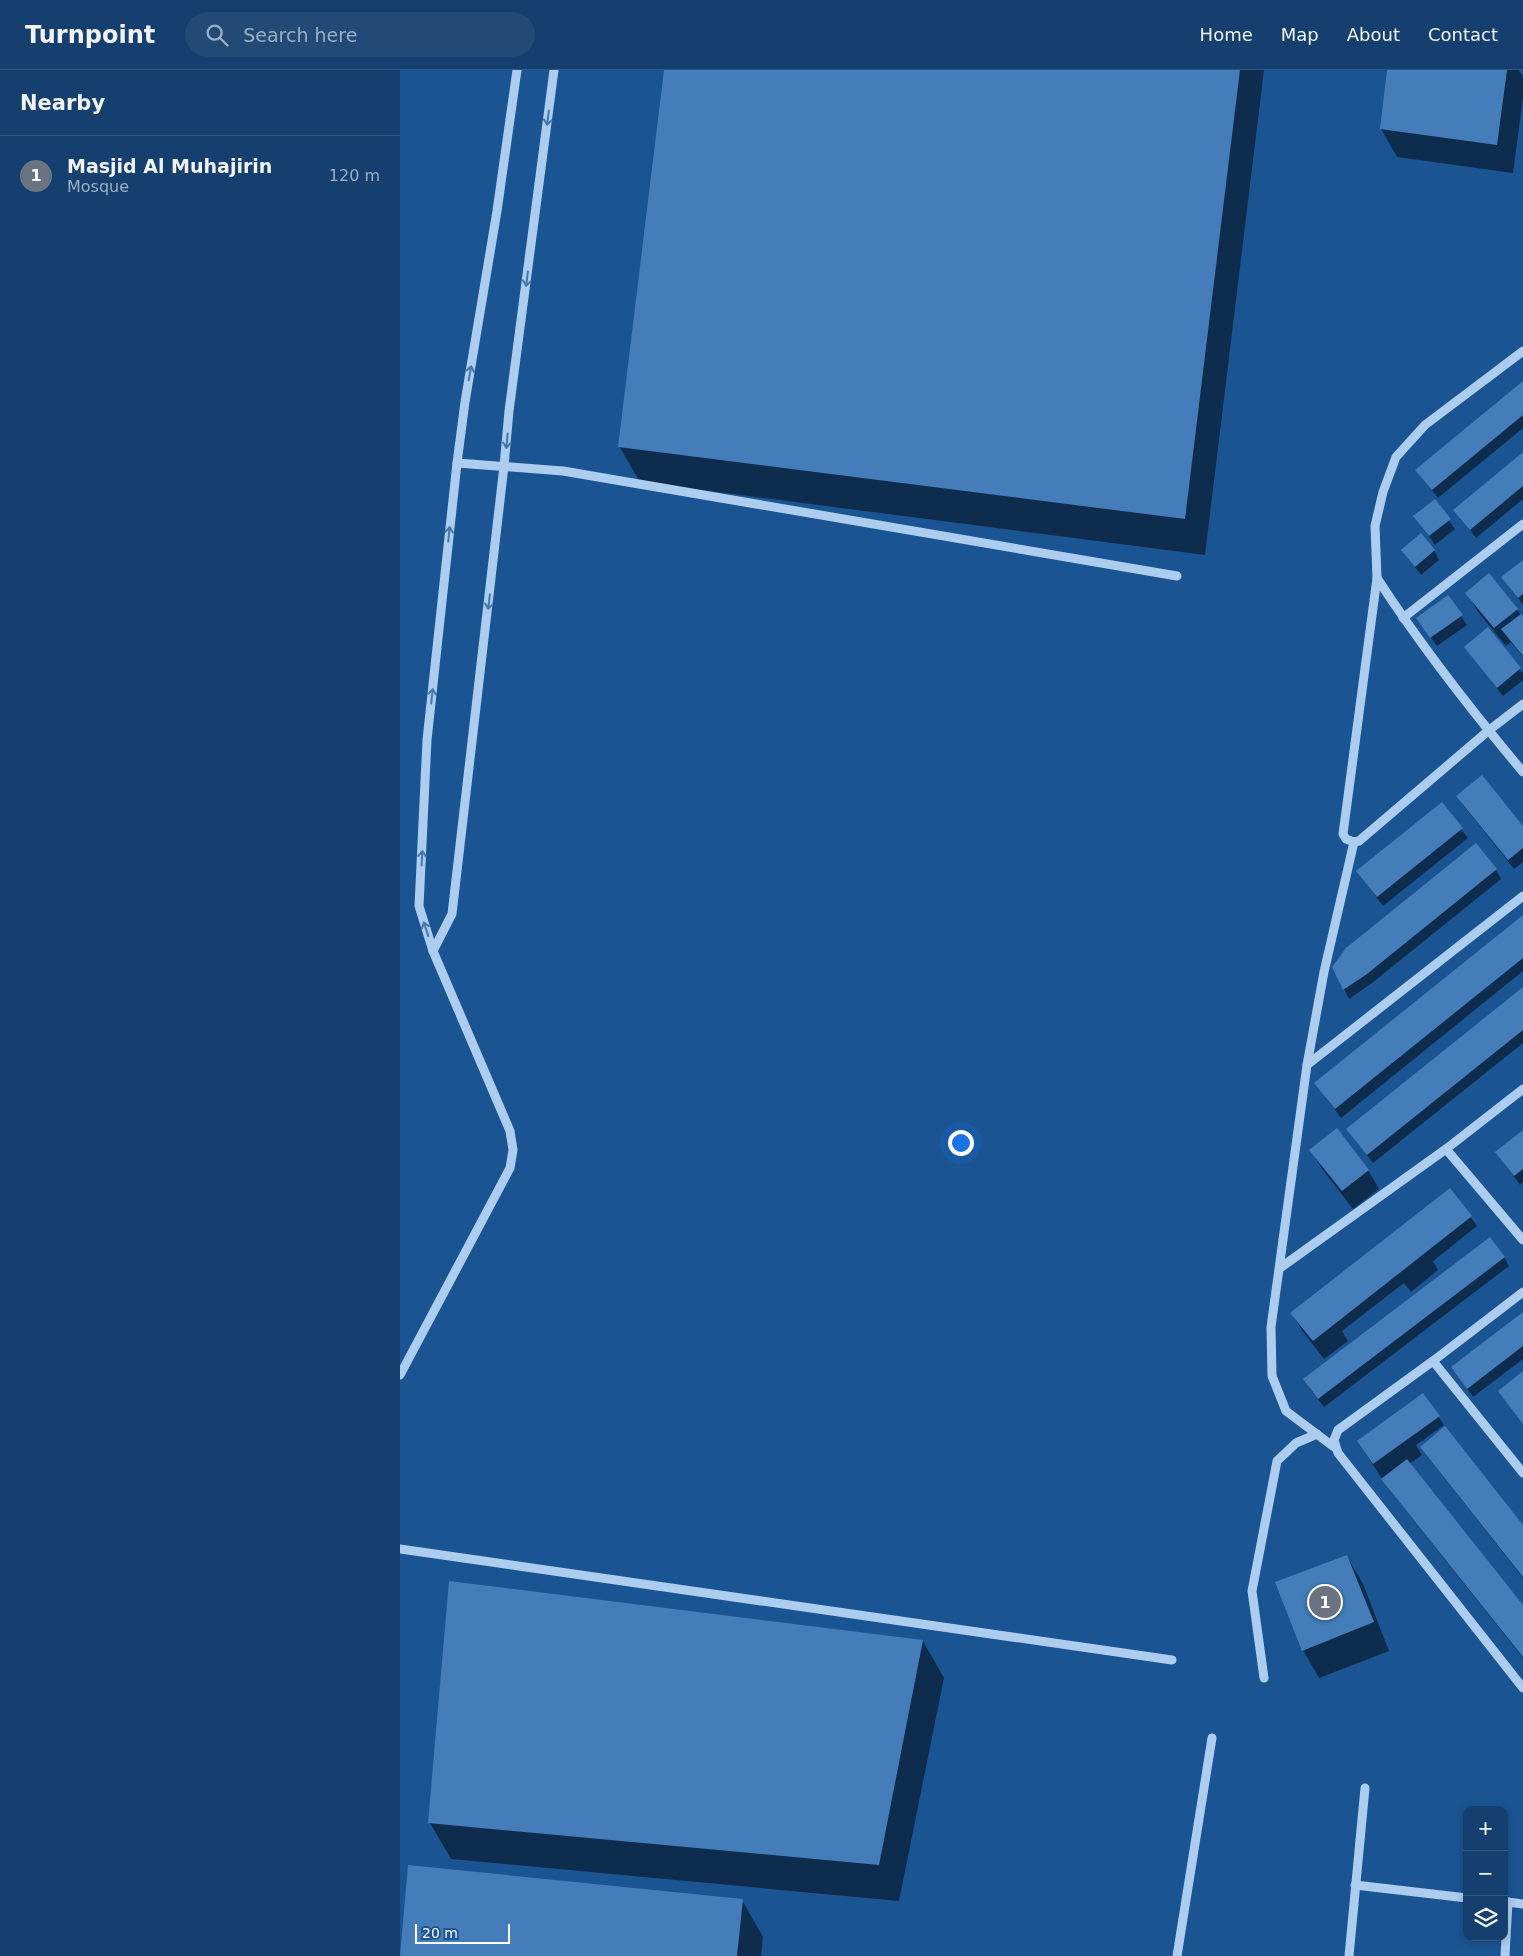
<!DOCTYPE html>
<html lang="en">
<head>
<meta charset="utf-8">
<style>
	body { margin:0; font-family:"DejaVu Sans",sans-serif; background:#214a76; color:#f1f3f6 }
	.controls { position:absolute; right:15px; bottom:15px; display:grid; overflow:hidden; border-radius:10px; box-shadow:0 2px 8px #0003 }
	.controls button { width:45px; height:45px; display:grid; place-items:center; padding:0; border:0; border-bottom:1px solid #335881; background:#143f6e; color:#f1f3f6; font:25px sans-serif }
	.scale { position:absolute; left:15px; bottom:12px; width:95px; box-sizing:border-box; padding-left:5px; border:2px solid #fff; border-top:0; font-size:14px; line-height:18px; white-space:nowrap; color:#fff; -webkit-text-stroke:4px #1b5492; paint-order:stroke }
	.you { position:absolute; left:560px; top:1072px; width:18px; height:18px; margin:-12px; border:4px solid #fff; border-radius:50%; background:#1a73e8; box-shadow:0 0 0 8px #1a73e833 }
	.badge { display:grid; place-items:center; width:32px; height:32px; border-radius:50%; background:#ea580c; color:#fff; font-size:16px; font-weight:700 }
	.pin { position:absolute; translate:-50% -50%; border:2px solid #fff; box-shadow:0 1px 5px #0006 }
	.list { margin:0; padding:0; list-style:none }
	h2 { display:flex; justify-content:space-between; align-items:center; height:65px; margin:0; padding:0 20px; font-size:21px }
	h2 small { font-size:16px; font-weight:400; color:#9dafc2 }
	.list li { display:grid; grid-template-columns:32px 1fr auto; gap:15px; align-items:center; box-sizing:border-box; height:80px; padding:0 20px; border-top:1px solid #335881 }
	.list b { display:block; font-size:19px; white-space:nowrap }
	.list p { margin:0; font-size:16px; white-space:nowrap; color:#9dafc2 }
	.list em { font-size:16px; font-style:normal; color:#9dafc2 }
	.icon { flex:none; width:28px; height:28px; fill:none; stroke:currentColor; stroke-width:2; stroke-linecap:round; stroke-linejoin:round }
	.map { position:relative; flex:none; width:1123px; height:1886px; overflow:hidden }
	header { display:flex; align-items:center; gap:30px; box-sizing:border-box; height:70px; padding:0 25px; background:#143f6e; border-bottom:1px solid #335881 }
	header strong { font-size:24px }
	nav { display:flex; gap:28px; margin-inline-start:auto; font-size:18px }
	.search { width:350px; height:45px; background:#214a76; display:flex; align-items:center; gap:12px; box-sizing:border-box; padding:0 18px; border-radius:28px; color:#9dafc2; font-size:19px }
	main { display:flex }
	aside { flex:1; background:#143f6e }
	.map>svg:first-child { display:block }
	.shadow { fill:#0007 }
	.building { fill:#447db9 }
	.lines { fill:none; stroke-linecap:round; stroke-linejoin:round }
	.minor { stroke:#accdef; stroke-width:9 }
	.oneway { stroke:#4678ae }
</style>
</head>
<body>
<header>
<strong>Turnpoint</strong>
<div class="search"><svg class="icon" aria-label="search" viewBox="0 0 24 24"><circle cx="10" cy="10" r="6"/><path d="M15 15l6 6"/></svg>Search here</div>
<nav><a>Home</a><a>Map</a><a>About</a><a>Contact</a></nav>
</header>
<main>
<aside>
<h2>Nearby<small></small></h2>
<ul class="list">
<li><span class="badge" style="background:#6b7280">1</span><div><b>Masjid Al Muhajirin</b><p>Mosque</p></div><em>120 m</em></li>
</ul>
</aside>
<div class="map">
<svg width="1123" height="1886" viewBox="0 0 1123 1886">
	<rect width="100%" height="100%" fill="#1b5492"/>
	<g class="shadow">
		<polygon points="265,0 864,0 805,485 240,412 219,376"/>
		<polygon points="988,0 1119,0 1123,7 1123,27 1113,103 997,87 981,59"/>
		<polygon points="1123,312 1123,358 1038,428 1017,400"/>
		<polygon points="1123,383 1123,429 1076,468 1054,440"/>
		<polygon points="1034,431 1055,459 1035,475 1015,446"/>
		<polygon points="1002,480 1034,480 1039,490 1021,505"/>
		<polygon points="1123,491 1123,535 1103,508"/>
		<polygon points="1067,523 1117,539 1123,549 1123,587 1111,572 1106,576 1078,542"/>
		<polygon points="1061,546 1067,555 1037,576 1023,557"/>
		<polygon points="1088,559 1123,604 1123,610 1103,626 1065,577"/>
		<polygon points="1081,707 1123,758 1123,792 1114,799 1063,735 1058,726"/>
		<polygon points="1042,734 1068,768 983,836 958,802"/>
		<polygon points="1096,800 1101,809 972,913 949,929 933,897"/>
		<polygon points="1123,846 1123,901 941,1048 916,1014"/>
		<polygon points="1123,918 1123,973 973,1093 948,1060"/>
		<polygon points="937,1060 968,1100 979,1119 953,1139 922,1099 911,1080"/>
		<polygon points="1123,1061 1123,1112 1120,1115 1096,1082"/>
		<polygon points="1050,1119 1077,1156 1033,1191 1038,1200 1011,1222 1004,1213 942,1261 948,1271 924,1289 903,1262 892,1244"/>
		<polygon points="1104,1187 1109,1196 924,1337 910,1319 905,1309"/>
		<polygon points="1123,1244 1123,1289 1073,1327 1052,1298"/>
		<polygon points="1038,1346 1044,1355 1016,1375 1022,1385 1009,1394 1123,1537 1123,1588 988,1418 958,1372"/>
		<polygon points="1045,1358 1123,1457 1123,1508 1027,1386 1021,1377"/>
		<polygon points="947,1486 963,1514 989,1581 919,1608 903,1580"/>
		<polygon points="523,1571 544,1608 499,1831 51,1789 30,1753"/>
		<polygon points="342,1830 363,1867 361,1886 0,1886"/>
	</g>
	<g class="building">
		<polygon points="264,0 840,0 785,449 218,377"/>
		<polygon points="987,0 1107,0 1097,75 980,59"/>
		<polygon points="1123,311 1123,345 1032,420 1015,400"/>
		<polygon points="1123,382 1123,416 1070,460 1053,440"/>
		<polygon points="1035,429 1051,449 1029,466 1013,446"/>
		<polygon points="1021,463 1035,480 1015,497 1001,480"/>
		<polygon points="1123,490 1123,524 1118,528 1101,507"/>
		<polygon points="1089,503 1118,539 1094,558 1065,523"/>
		<polygon points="1048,525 1063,545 1030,568 1016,548"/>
		<polygon points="1121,544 1123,547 1123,586 1101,559"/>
		<polygon points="1088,557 1121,598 1097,618 1064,577"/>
		<polygon points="1082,705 1123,756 1123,778 1108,790 1056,726"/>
		<polygon points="1042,732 1063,758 977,827 956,801"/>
		<polygon points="1076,773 1097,799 967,904 943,920 932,897 946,878"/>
		<polygon points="1123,845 1123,888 935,1039 914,1013"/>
		<polygon points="1123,917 1123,960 967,1085 946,1059"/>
		<polygon points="937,1058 969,1100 942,1121 909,1080"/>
		<polygon points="1123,1060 1123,1099 1114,1106 1095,1082"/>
		<polygon points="1050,1118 1072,1146 913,1271 890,1243"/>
		<polygon points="1090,1167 1105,1187 918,1329 903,1309"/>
		<polygon points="1123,1242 1123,1276 1067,1319 1051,1297"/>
		<polygon points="1123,1301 1123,1354 1098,1321"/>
		<polygon points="1023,1323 1040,1346 973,1394 957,1371"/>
		<polygon points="1045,1356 1123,1455 1123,1507 1020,1377"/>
		<polygon points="1007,1389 1123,1535 1123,1587 981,1409"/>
		<polygon points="947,1485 974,1552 902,1581 875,1512"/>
		<polygon points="49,1511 523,1570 479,1795 28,1753"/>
		<polygon points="8,1795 343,1829 337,1886 0,1886"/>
	</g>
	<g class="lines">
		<g class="minor">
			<polyline points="1123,281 1025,355 996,387 983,422 975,456 977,508 943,764 946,769 954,772 959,771 1088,661 1123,634"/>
			<polyline points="57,393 163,401 777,506"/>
			<path d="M977,508C1021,576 1071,640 1123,702"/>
			<polyline points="1003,548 1123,454"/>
			<polyline points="33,881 52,844 104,396 109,341 154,0"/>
			<polyline points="907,995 1123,826"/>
			<polyline points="1046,1079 1123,1170"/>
			<polyline points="880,1198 1046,1079 1123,1019"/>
			<polyline points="1123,1222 1033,1291 938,1360 934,1370 938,1383 1123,1618"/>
			<polyline points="1033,1291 1123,1403"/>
			<polyline points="0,1305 110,1098 113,1080 110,1061 33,881 19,836 27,670 57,393 65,332 97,141 117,0"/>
			<polyline points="934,1377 886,1341 872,1306 871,1257 907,995 924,902 954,772"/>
			<polyline points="0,1479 772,1590"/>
			<polyline points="864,1608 852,1521 877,1391 896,1373 917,1364"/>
			<polyline points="955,1815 1067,1828"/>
			<polyline points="1104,1832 1108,1832 1105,1886"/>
			<polyline points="1108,1832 1123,1834"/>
			<polyline points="777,1886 812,1668"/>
			<polyline points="949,1886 965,1718"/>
		</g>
	</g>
	<defs><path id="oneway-shaft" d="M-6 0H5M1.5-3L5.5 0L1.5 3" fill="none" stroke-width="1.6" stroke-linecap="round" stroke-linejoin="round" transform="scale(1.25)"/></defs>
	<g class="oneway">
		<use href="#oneway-shaft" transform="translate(148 48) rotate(97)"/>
		<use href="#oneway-shaft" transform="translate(127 209) rotate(97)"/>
		<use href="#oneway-shaft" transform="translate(70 303) rotate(-80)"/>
		<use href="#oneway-shaft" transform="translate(107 371) rotate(95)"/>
		<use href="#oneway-shaft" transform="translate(49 464) rotate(-84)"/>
		<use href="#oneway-shaft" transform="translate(89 532) rotate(97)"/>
		<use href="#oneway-shaft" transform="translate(32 626) rotate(-84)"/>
		<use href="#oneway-shaft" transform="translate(22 788) rotate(-87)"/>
		<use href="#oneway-shaft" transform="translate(26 859) rotate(-108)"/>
	</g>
</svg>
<div class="controls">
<button>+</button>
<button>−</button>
<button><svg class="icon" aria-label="layers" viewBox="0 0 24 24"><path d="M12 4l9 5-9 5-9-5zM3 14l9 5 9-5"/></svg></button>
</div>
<div class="scale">20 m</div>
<div class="you"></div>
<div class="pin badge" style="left:925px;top:1532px;background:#6b7280">1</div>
</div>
</main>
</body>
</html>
